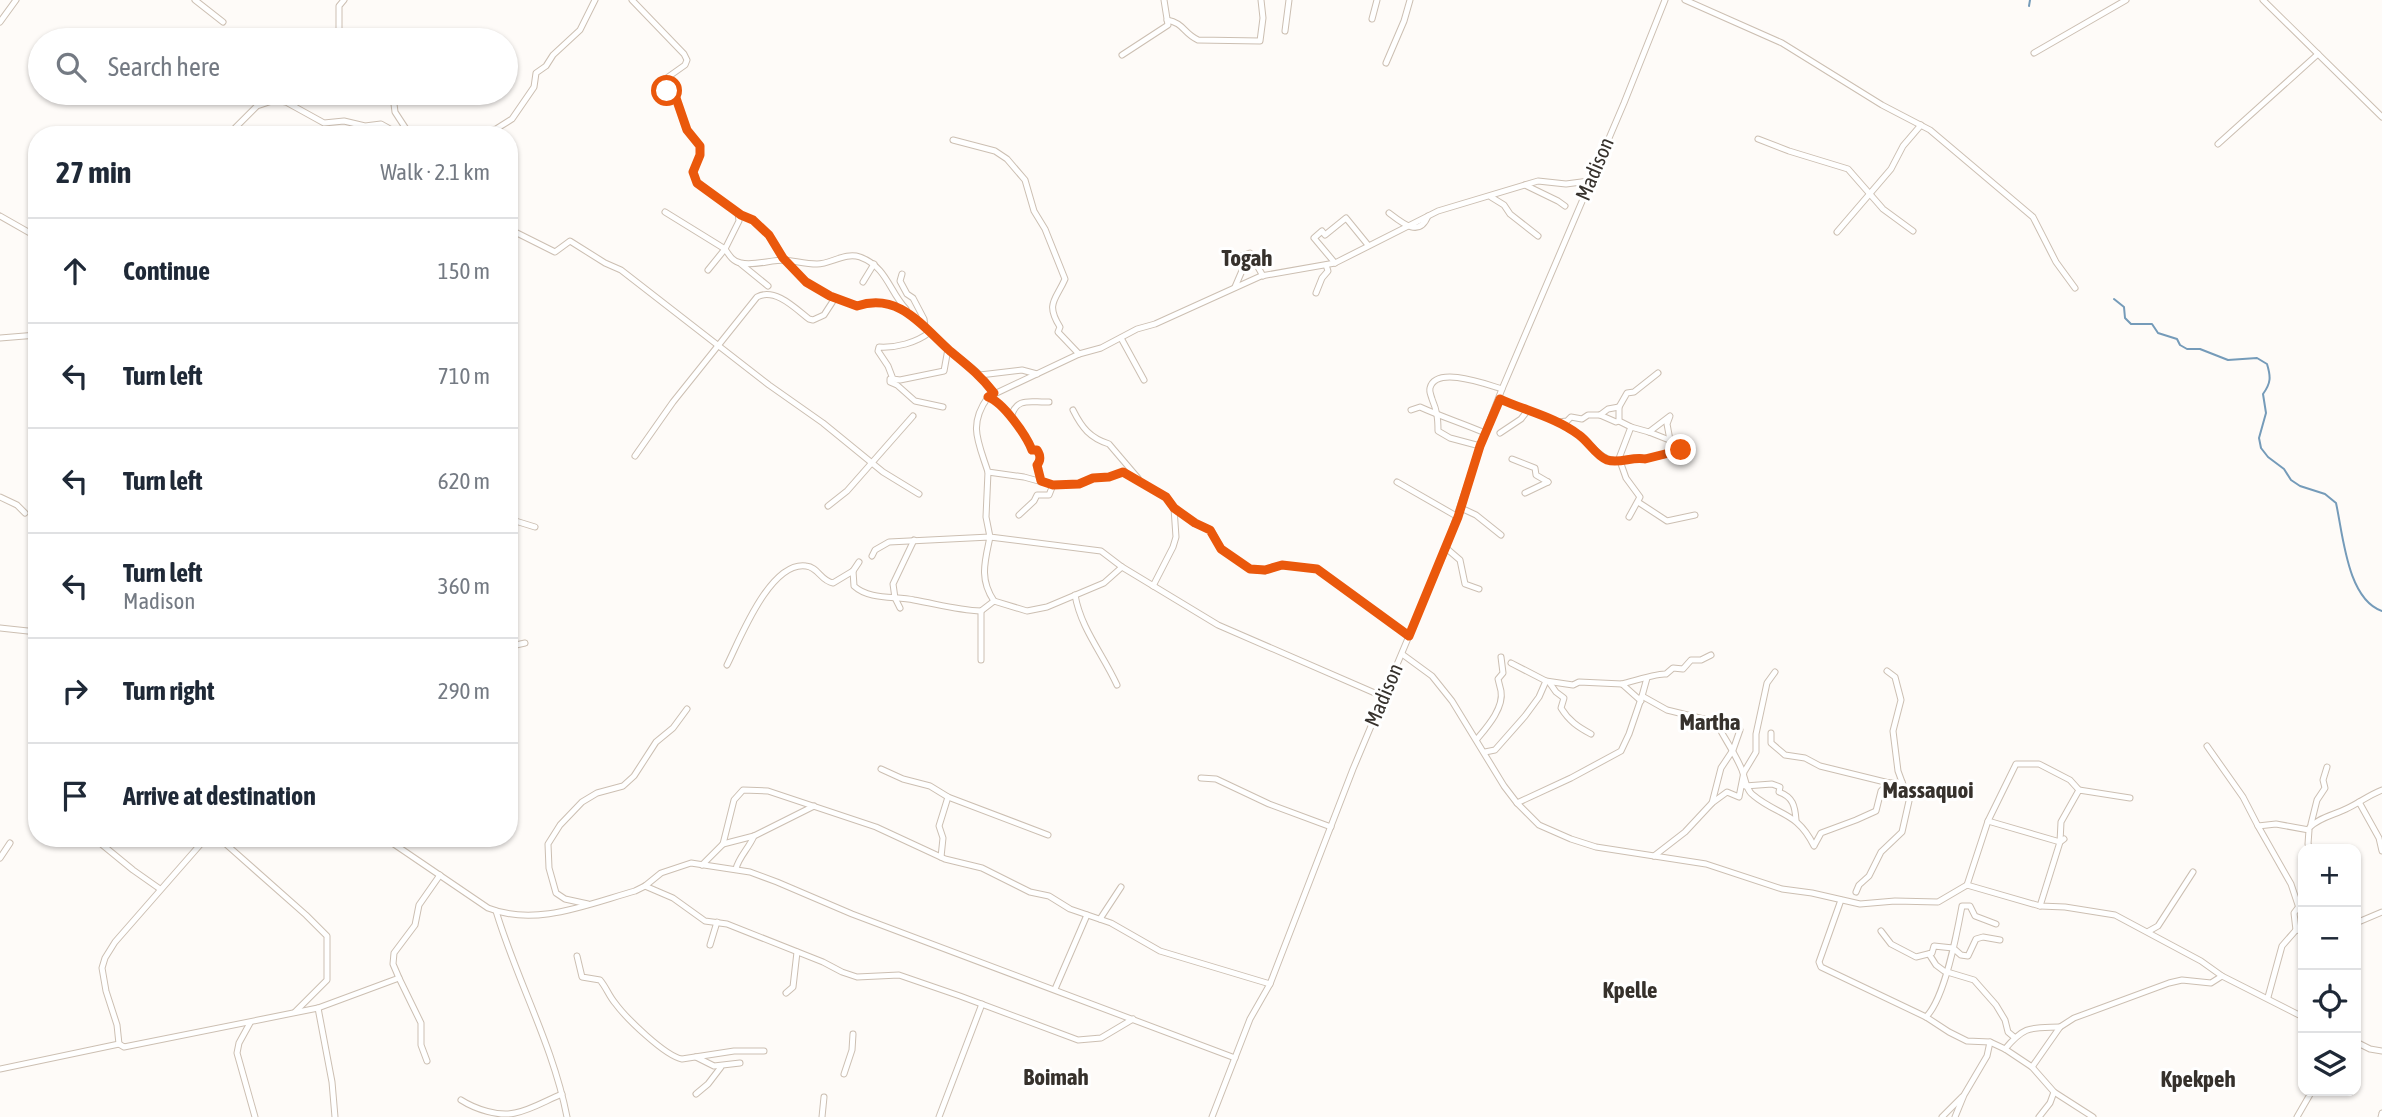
<!DOCTYPE html>
<html lang="en">
<head>
<meta charset="utf-8">
<style>
	body { margin:0; font-family:"Asap Condensed",sans-serif; background:#f6f6f7; color:#1f2937 }
	.controls { position:absolute; right:21px; bottom:21px; display:grid; overflow:hidden; border-radius:14px; box-shadow:0 2px 5px #0004 }
	.controls button { width:63px; height:63px; display:grid; place-items:center; padding:0; border:0; border-bottom:2px solid #e0e1e3; background:#fff; color:#1f2937; font:35px sans-serif }
	.stop { position:absolute; width:21px; height:21px; margin:-16px; border:5px solid #ea580c; border-radius:50%; background:#fff }
	.stop.end { background:#ea580c; border-color:#fff; box-shadow:0 2px 7px #0008 }
	.list { margin:0; padding:0; list-style:none }
	h2 { display:flex; justify-content:space-between; align-items:center; height:91px; margin:0; padding:0 28px; font-size:30px }
	h2 small { font-size:23px; font-weight:400; color:#747a83 }
	.list li { display:grid; grid-template-columns:46px 1fr auto; gap:21px; align-items:center; box-sizing:border-box; height:105px; padding:0 28px; border-top:2px solid #e0e1e3 }
	.list b { display:block; font-size:26px; white-space:nowrap }
	.list p { margin:0; font-size:23px; white-space:nowrap; color:#747a83 }
	.list em { font-size:23px; font-style:normal; color:#747a83 }
	.icon { flex:none; width:38px; height:38px; fill:none; stroke:currentColor; stroke-width:2; stroke-linecap:round; stroke-linejoin:round }
	.map { position:relative; flex:none; width:2382px; height:1117px; overflow:hidden }
	.search { position:absolute; background:#fff; box-shadow:0 2px 5px #0004; left:28px; top:28px; width:490px; height:77px; display:flex; align-items:center; gap:18px; box-sizing:border-box; padding:0 24px; border-radius:38px; color:#747a83; font-size:26px }
	.panel { position:absolute; background:#fff; box-shadow:0 2px 5px #0004; left:28px; top:126px; width:490px; height:721px; border-radius:28px }
	.map>svg:first-child { display:block }
	.lines { fill:none; stroke-linecap:round; stroke-linejoin:round }
	.stream { stroke:#759bb9; stroke-width:2 }
	.minor-casing { stroke:#ccbfb2; stroke-width:7 }
	.minor { stroke:#fff; stroke-width:5 }
	.route { stroke:#ea580c; stroke-width:9 }
	.labels { text-anchor:middle; stroke-width:6; stroke-linejoin:round; paint-order:stroke }
	.street-label { font-size:21px; fill:#36312c; stroke:#fff }
	.neighbourhood-label { font-size:23px; font-weight:bold; fill:#36312c; stroke:#fff }
</style>
</head>
<body>
<div class="map">
<svg width="2382" height="1117" viewBox="0 0 2382 1117">
	<rect width="100%" height="100%" fill="#fefbf8"/>
	<g class="lines">
		<g class="stream">
			<polyline points="2029,6 2030,0"/>
			<path d="M2114,299L2124,307L2125,318L2131,324H2152L2158,333L2177,339L2180,345L2187,349H2200L2228,360L2257,358L2267,364C2271,377 2271,383 2263,394L2266,413L2259,438L2261,448L2268,457L2284,469L2291,480L2300,486L2325,494L2336,503C2343,534 2347,599 2382,611"/>
		</g>
		<g class="minor-casing">
			<g id="minor">
				<polyline points="195,0 223,22"/>
				<path d="M632,0L684,54L687,60L685,65L661,82L676,98L686,129L700,146V155L693,172L697,182L741,215L753,220L769,235L783,258L806,282L830,296L857,306C897,292 919,323 946,347C957,357 970,365 980,375"/>
				<polyline points="1685,0 1782,43 1882,105 1930,130 2033,217 2056,262 2075,288"/>
				<polyline points="2263,0 2382,117"/>
				<polyline points="1372,19 1377,0"/>
				<path d="M1167,20C1184,23 1183,33 1198,40L1260,41L1263,18L1261,0"/>
				<polyline points="0,22 16,0"/>
				<polyline points="1285,31 1289,0"/>
				<polyline points="339,40 339,6 344,0"/>
				<polyline points="2034,53 2126,0"/>
				<polyline points="1122,55 1168,25 1164,0"/>
				<polyline points="1386,63 1404,21 1410,0"/>
				<polyline points="387,93 394,104 395,112 410,135"/>
				<polyline points="228,135 257,106 275,100 286,102 324,123 344,121 365,126 381,124 399,134 406,135"/>
				<polyline points="440,135 456,132 468,135"/>
				<polyline points="475,135 496,129 512,119 534,87 536,73 546,66 553,55 580,30 595,0"/>
				<polyline points="1758,139 1789,151 1848,169 1883,209 1913,231"/>
				<path d="M953,140L995,151L1007,159L1025,180L1034,211L1045,229L1065,279C1056,300 1045,303 1060,327L1058,332L1079,354"/>
				<polyline points="2218,144 2318,54"/>
				<polyline points="1525,185 1558,201 1565,206"/>
				<polyline points="1491,197 1504,205 1510,214 1538,236"/>
				<polyline points="665,212 725,249 708,270"/>
				<path d="M738,213L739,221L725,249C729,255 733,262 741,263C754,266 770,260 785,260C795,261 806,264 817,264C831,264 845,252 860,257C887,267 889,291 906,309"/>
				<path d="M1389,213C1402,223 1419,238 1428,216"/>
				<polyline points="0,216 37,237"/>
				<polyline points="509,229 555,252 570,241 605,263 621,270 769,385 823,423 883,472 919,494"/>
				<polyline points="1837,232 1891,169 1903,146 1921,125"/>
				<polyline points="1335,263 1314,238 1322,231 1325,235 1346,218 1368,245"/>
				<polyline points="741,264 768,286"/>
				<polyline points="902,274 900,281 907,294 913,298 924,319 925,327"/>
				<polyline points="863,282 874,264"/>
				<polyline points="1235,287 1244,266 1239,257 1250,253 1263,276"/>
				<polyline points="1316,293 1322,278 1328,271 1326,265"/>
				<path d="M930,332C916,343 896,348 879,347L878,351L888,366L893,379L900,380L944,371L948,349"/>
				<polyline points="0,338 37,335"/>
				<polyline points="1121,338 1144,380"/>
				<polyline points="893,379 890,379 890,382 897,385 915,401 943,407"/>
				<polyline points="994,392 980,375 1022,370 1037,374"/>
				<path d="M988,397C1003,402 1026,435 1032,450H1037L1040,455L1037,465L1041,480"/>
				<path d="M1500,399C1526,411 1555,417 1579,435C1595,446 1597,459 1618,461L1631,427L1649,432L1692,449"/>
				<path d="M1073,410C1082,428 1090,438 1109,444L1138,478"/>
				<path d="M1411,410L1420,407C1442,417 1462,423 1485,433"/>
				<polyline points="1600,415 1616,422 1619,421"/>
				<path d="M1011,417C1017,396 1031,403 1049,402"/>
				<polyline points="1558,422 1567,421 1571,417 1582,419 1588,415 1600,415 1608,409 1619,407"/>
				<polyline points="1631,427 1619,421 1619,407 1627,393 1634,392 1658,373"/>
				<polyline points="1649,432 1670,416 1667,424 1670,440"/>
				<polyline points="1500,433 1521,419 1528,410"/>
				<path d="M1480,446L1450,438L1438,431C1438,418 1437,411 1432,399C1431,395 1429,392 1430,388C1436,365 1488,385 1502,389"/>
				<path d="M635,456L673,402L757,297C775,287 796,309 809,319L813,320L824,315L835,298"/>
				<polyline points="1512,459 1535,468 1536,475 1548,482"/>
				<polyline points="1618,461 1640,458 1645,459 1689,449"/>
				<polyline points="1620,461 1626,478 1640,497 1629,517"/>
				<polyline points="988,472 986,517 990,537 1101,551 1122,567 1218,625 1384,697"/>
				<polyline points="1397,482 1458,517"/>
				<polyline points="1525,493 1548,482"/>
				<polyline points="0,497 17,505 25,513"/>
				<polyline points="1638,502 1667,521 1695,515"/>
				<polyline points="828,506 847,491 913,416"/>
				<polyline points="1174,508 1195,523 1211,530 1221,549 1250,569 1265,571 1282,565 1317,569 1409,636"/>
				<polyline points="1461,508 1476,515 1501,535"/>
				<polyline points="1019,515 1034,501 1037,495 1049,495 1053,485"/>
				<polyline points="509,519 535,527"/>
				<polyline points="1446,548 1460,560 1465,584 1479,589"/>
				<path d="M872,556L875,550L889,542L990,537C985,561 979,579 994,601L1027,611L1047,607L1104,583L1122,567"/>
				<path d="M853,571L854,586C869,600 895,596 914,600C937,604 957,610 981,611L994,601"/>
				<path d="M1153,586L1173,547L1176,537L1174,508L1166,497L1123,472L1109,477L1092,478L1079,484L1053,485L1024,477L988,472C978,441 968,425 988,397L1079,354L1101,348L1137,329L1155,324L1261,276L1335,263L1438,211L1538,181L1566,184L1589,181"/>
				<path d="M1075,595C1081,629 1103,654 1117,685"/>
				<polyline points="900,608 895,598 893,584 914,540"/>
				<polyline points="981,611 981,660"/>
				<polyline points="0,628 37,632"/>
				<polyline points="509,653 516,645 525,643"/>
				<polyline points="1402,654 1432,676 1452,701 1504,786 1517,803 1539,825 1571,839 1596,847 1706,864 1782,889 1812,893 1860,904 1895,901 1938,902 1967,885 2040,906 2065,907 2115,915 2201,961 2222,976"/>
				<path d="M727,665C740,639 770,561 806,566C818,567 821,581 833,583L853,571L859,562"/>
				<polyline points="1546,681 1573,685 1579,682 1622,684 1641,701"/>
				<path d="M1549,682L1556,692L1564,698L1561,708C1569,721 1578,727 1591,734"/>
				<path d="M1622,684C1633,681 1658,673 1666,674L1673,668L1683,669L1691,660H1701L1711,655"/>
				<polyline points="1642,696 1647,678"/>
				<polyline points="1771,733 1771,743 1785,755 1805,758 1820,766 1889,783"/>
				<path d="M1477,739C1487,727 1504,708 1501,691C1500,687 1499,683 1498,679L1503,673L1501,657"/>
				<polyline points="2207,746 2243,797 2258,826 2276,824 2309,830 2308,844 2311,849"/>
				<polyline points="1485,752 1495,750 1525,716 1539,697 1546,681 1511,663"/>
				<polyline points="881,769 903,779 930,786 948,797 1048,835"/>
				<polyline points="1201,778 1216,779 1269,804 1331,827"/>
				<path d="M1745,786L1772,784L1780,787L1779,792C1793,797 1795,806 1796,820"/>
				<polyline points="2359,802 2379,838 2382,851"/>
				<path d="M1517,803L1571,778L1621,751L1629,734L1642,696L1667,710L1716,722C1724,738 1735,753 1742,770C1745,778 1746,790 1753,795C1778,816 1797,811 1814,846"/>
				<polyline points="1712,803 1721,768 1733,750 1740,730"/>
				<polyline points="1988,821 2060,842 2064,839"/>
				<polyline points="2311,824 2317,800 2325,788 2323,780 2327,767"/>
				<polyline points="2258,826 2291,884 2299,908"/>
				<path d="M2310,827C2320,817 2334,815 2346,809C2359,803 2369,795 2382,790"/>
				<polyline points="94,838 133,870 160,889"/>
				<polyline points="219,838 306,915 327,936 327,980 295,1012"/>
				<path d="M385,838L488,908C536,927 588,904 635,891L645,886L661,873L691,863L750,872L777,882L852,914L1235,1058"/>
				<polyline points="723,844 754,836 814,806"/>
				<polyline points="1815,844 1821,833 1856,820 1876,811 1881,791 1889,783 1902,782"/>
				<polyline points="1654,856 1685,832 1712,803 1727,792 1739,797 1744,772 1756,752 1756,734 1767,683 1775,672"/>
				<polyline points="941,857 943,838 939,826 948,797"/>
				<polyline points="0,858 10,843"/>
				<polyline points="702,865 723,844 734,800 743,790 768,791 876,827 945,859 982,868 1030,892 1049,896 1070,909 1111,923 1160,951 1270,984"/>
				<path d="M736,869C738,858 749,848 754,836"/>
				<polyline points="1967,885 1988,821 2016,764 2039,764 2070,780 2079,790"/>
				<polyline points="645,886 673,898 705,921 727,924 823,962 842,972 857,977 899,975 960,996 1078,1040 1101,1038 1133,1019"/>
				<polyline points="1856,892 1859,885 1869,876 1881,852 1902,832 1909,801 1898,771 1893,731 1901,700 1895,677 1887,671"/>
				<polyline points="1841,900 1819,962 1821,967 1926,1017 1949,1032 1967,1041 1990,1042 2005,1049 2032,1067 2054,1092 2093,1117"/>
				<polyline points="2303,901 2294,913 2296,930 2303,931"/>
				<polyline points="588,904 565,899 556,893 549,868 548,844 560,825 582,802 597,793 623,786 634,776 656,742 673,728 687,709"/>
				<polyline points="2040,906 2060,842 2061,822 2079,790 2130,798"/>
				<path d="M496,911C517,981 553,1045 567,1117"/>
				<polyline points="1100,919 1121,887"/>
				<polyline points="2356,923 2382,912"/>
				<polyline points="1881,931 1891,944 1916,957 1932,953 1934,946 1953,948 1961,955 1968,956 1976,939 1983,937 2000,940"/>
				<polyline points="2149,931 2158,926 2193,872"/>
				<polyline points="710,945 717,922"/>
				<polyline points="1929,954 1936,965 1944,971 1974,980 1996,1005 2005,1020 2008,1032 2014,1037"/>
				<path d="M577,956L582,977L600,980C606,987 609,996 615,1003C626,1018 665,1056 682,1059L734,1051H764"/>
				<polyline points="399,978 421,1023 421,1045 427,1061"/>
				<polyline points="1055,989 1087,915"/>
				<polyline points="786,993 793,987 797,952"/>
				<polyline points="2268,997 2282,946 2296,930"/>
				<polyline points="318,1008 332,1082 335,1117"/>
				<path d="M1926,1017C1945,998 1957,933 1962,906H1970L1975,916L1996,924"/>
				<polyline points="250,1023 239,1043 237,1053 255,1117"/>
				<polyline points="2356,1042 2370,1049 2382,1051"/>
				<polyline points="119,1044 124,1047 318,1008 399,978 393,964 394,953 415,925 419,905 440,875"/>
				<path d="M2005,1049C2025,1025 2031,1028 2060,1027"/>
				<polyline points="696,1057 714,1066 740,1063"/>
				<polyline points="2032,1067 2060,1027 2074,1018 2169,983 2182,980 2211,983 2222,976 2303,1017"/>
				<polyline points="0,1069 119,1044 117,1025 106,991 102,968 105,958 115,942 206,838"/>
				<polyline points="844,1074 852,1050 853,1034"/>
				<polyline points="696,1094 708,1084 721,1067"/>
				<path d="M461,1100C475,1109 499,1117 515,1113C531,1110 547,1100 562,1094"/>
				<polyline points="822,1117 824,1097"/>
				<polyline points="939,1117 982,1004"/>
				<polyline points="1212,1117 1250,1019 1270,984 1353,769 1446,548 1485,433 1502,389 1624,103 1665,0"/>
				<polyline points="1942,1117 1962,1097"/>
				<polyline points="1955,1117 1964,1095 1987,1056 1990,1042"/>
				<polyline points="2039,1117 2050,1103 2054,1092"/>
				<polyline points="2297,1117 2312,1091"/>
				<polyline points="2381,1117 2382,1113"/>
			</g>
		</g>
		<use href="#minor" class="minor"/>
	</g>
	<g class="lines">
		<path class="route" d="M667,91L676,98L687,130L700,146V155L693,172L697,183L741,215L753,220L769,235L783,258L806,282L830,296L857,306C899,292 922,326 950,351C967,365 980,375 994,393L988,397C1003,402 1026,435 1032,450H1037C1041,456 1041,460 1037,465L1041,481L1053,485L1079,484L1093,478L1109,477L1123,472L1166,497L1174,508L1195,523L1210,530L1221,549L1250,569L1265,570L1282,565L1317,569L1409,636L1458,517L1480,446L1500,399C1526,411 1555,417 1579,435C1588,441 1596,456 1607,460C1620,464 1633,456 1645,459L1681,450"/>
	</g>
	<g class="labels">
		<g class="street-label">
			<text transform="translate(1595 169) rotate(-67)" y="7">Madison</text>
			<text transform="translate(1384 695) rotate(-67)" y="7">Madison</text>
		</g>
		<g class="neighbourhood-label">
			<text x="1247" y="266">Togah</text>
			<text x="1710" y="730">Martha</text>
			<text x="1928" y="798">Massaquoi</text>
			<text x="1630" y="998">Kpelle</text>
			<text x="1056" y="1085">Boimah</text>
			<text x="2198" y="1087">Kpekpeh</text>
		</g>
	</g>
</svg>
<div class="controls">
<button>+</button>
<button>−</button>
<button><svg class="icon" aria-label="locate" viewBox="0 0 24 24"><circle cx="12" cy="12" r="6"/><path d="M12 2v4M12 18v4M2 12h4M18 12h4"/></svg></button>
<button><svg class="icon" aria-label="layers" viewBox="0 0 24 24"><path d="M12 4l9 5-9 5-9-5zM3 14l9 5 9-5"/></svg></button>
</div>
<div class="stop" style="left:667px;top:91px"></div>
<div class="stop end" style="left:1681px;top:450px"></div>
<div class="search"><svg class="icon" aria-label="search" viewBox="0 0 24 24"><circle cx="10" cy="10" r="6"/><path d="M15 15l6 6"/></svg>Search here</div>
<section class="panel">
<h2>27 min<small>Walk · 2.1 km</small></h2>
<ul class="list">
<li><svg class="icon" aria-label="ahead" viewBox="0 0 24 24"><path d="M12 20V5M6 11l6-6 6 6"/></svg><div><b>Continue</b></div><em>150 m</em></li>
<li><svg class="icon" aria-label="left" viewBox="0 0 24 24"><path d="M17 20v-9H6M10 6l-5 5 5 5"/></svg><div><b>Turn left</b></div><em>710 m</em></li>
<li><svg class="icon" aria-label="left" viewBox="0 0 24 24"><path d="M17 20v-9H6M10 6l-5 5 5 5"/></svg><div><b>Turn left</b></div><em>620 m</em></li>
<li><svg class="icon" aria-label="left" viewBox="0 0 24 24"><path d="M17 20v-9H6M10 6l-5 5 5 5"/></svg><div><b>Turn left</b><p>Madison</p></div><em>360 m</em></li>
<li><svg class="icon" aria-label="right" viewBox="0 0 24 24"><path d="M7 20v-9h11M14 6l5 5-5 5"/></svg><div><b>Turn right</b></div><em>290 m</em></li>
<li><svg class="icon" aria-label="arrive" viewBox="0 0 24 24"><path d="M6 21V4h12l-3 4 3 4H6"/></svg><div><b>Arrive at destination</b></div></li>
</ul>
</section>
</div>
</body>
</html>
